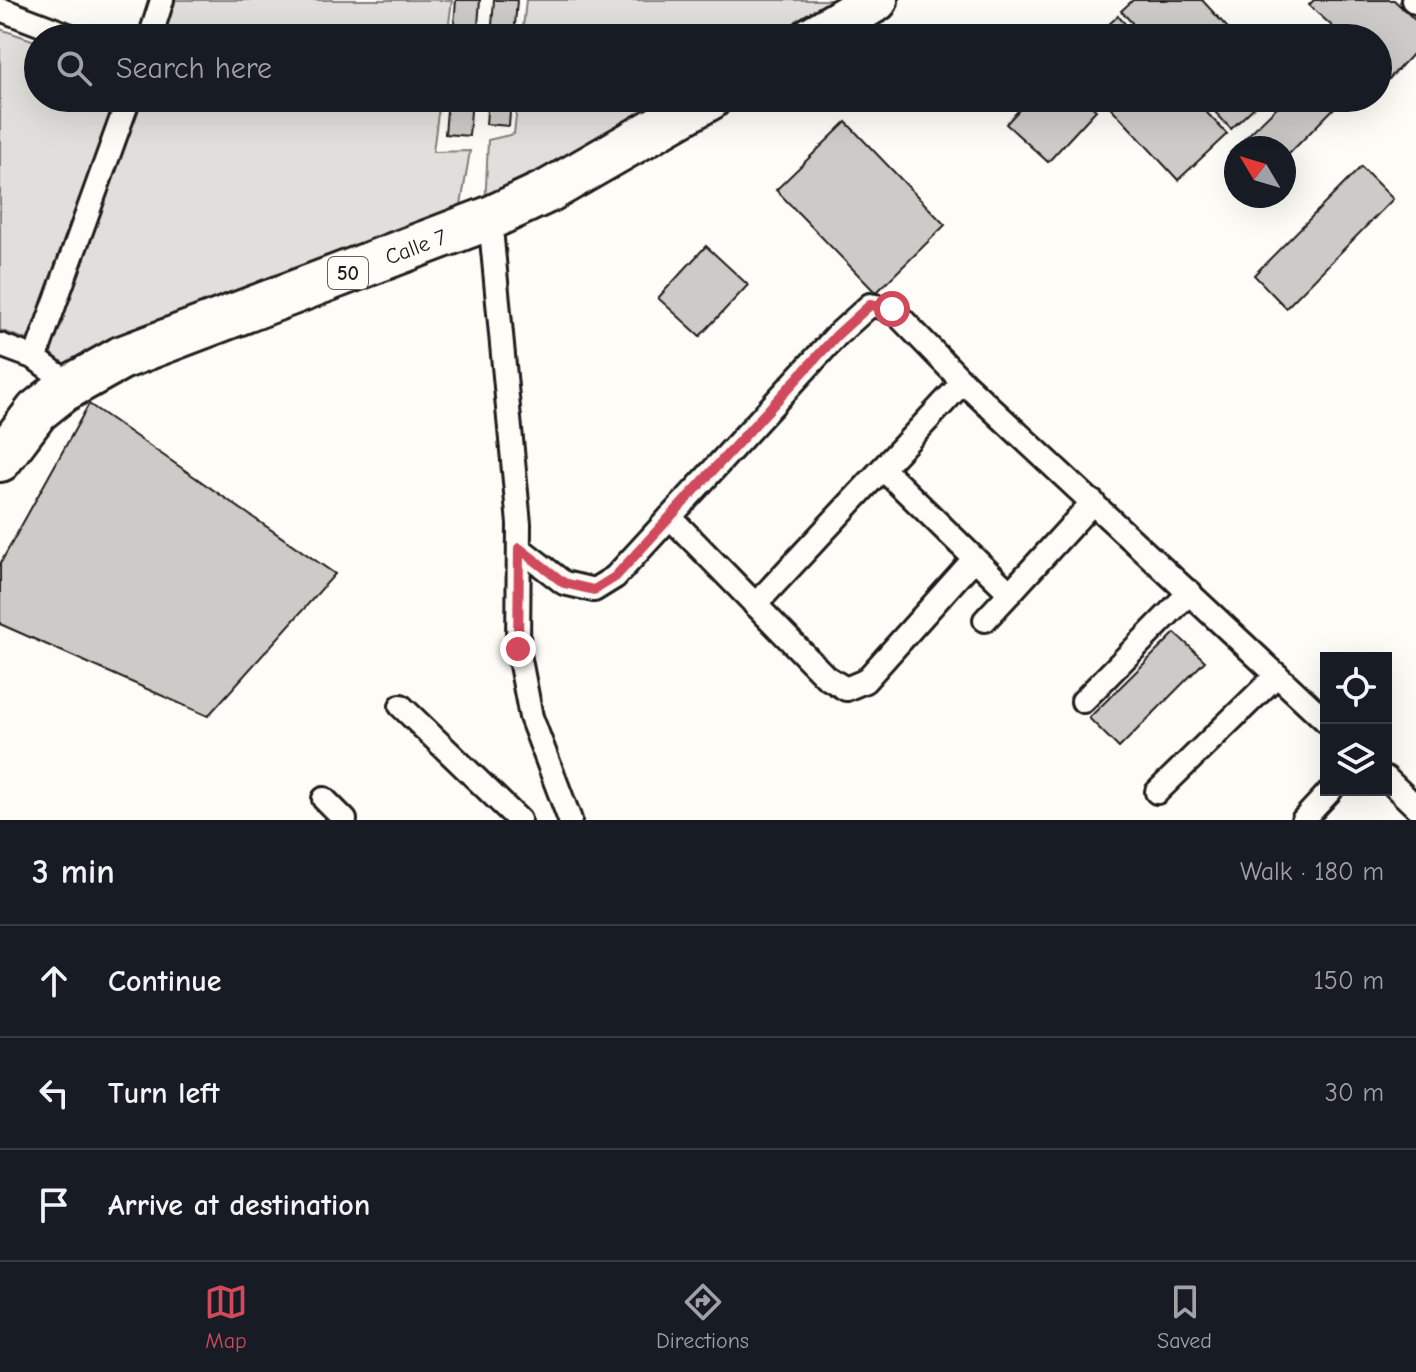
<!DOCTYPE html>
<html lang="en">
<head>
<meta charset="utf-8">
<style>
	body { margin:0; font-family:"Comic Neue",sans-serif; background:#242831; color:#f1f3f6 }
	.controls { position:absolute; right:24px; bottom:24px; display:grid; overflow:hidden; border-radius:0px; box-shadow:0 8px 32px #0002 }
	.controls button { width:72px; height:72px; display:grid; place-items:center; padding:0; border:0; border-bottom:2px solid #363941; background:#171b24; color:#f1f3f6; font:40px sans-serif }
	.compass { position:absolute; left:1224px; top:136px; width:72px; height:72px; border-radius:50%; background:#171b24; box-shadow:0 8px 32px #0002; rotate:308deg }
	.stop { position:absolute; width:24px; height:24px; margin:-18px; border:6px solid #d1495b; border-radius:50%; background:#fff }
	.stop.end { background:#d1495b; border-color:#fff; box-shadow:0 2px 8px #0008 }
	.list { margin:0; padding:0; list-style:none }
	h2 { display:flex; justify-content:space-between; align-items:center; height:104px; margin:0; padding:0 32px; font-size:34px }
	h2 small { font-size:26px; font-weight:400; color:#9ea1a6 }
	.list li { display:grid; grid-template-columns:52px 1fr auto; gap:24px; align-items:center; box-sizing:border-box; height:112px; padding:0 32px; border-top:2px solid #363941 }
	.list b { display:block; font-size:30px; white-space:nowrap }
	.list em { font-size:26px; font-style:normal; color:#9ea1a6 }
	.icon { flex:none; width:44px; height:44px; fill:none; stroke:currentColor; stroke-width:2; stroke-linecap:round; stroke-linejoin:round }
	.map { position:relative; flex:none; width:1416px; height:820px; overflow:hidden }
	.search { position:absolute; background:#171b24; box-shadow:0 8px 32px #0002; left:24px; right:24px; top:24px; height:88px; display:flex; align-items:center; gap:20px; box-sizing:border-box; padding:0 28px; border-radius:44px; color:#9ea1a6; font-size:30px }
	.sheet { height:440px; background:#171b24 }
	nav { display:flex; justify-content:space-around; align-items:center; box-sizing:border-box; height:112px; border-top:2px solid #363941; background:#171b24; font-size:22px; color:#9ea1a6 }
	nav a { display:grid; justify-items:center; gap:4px }
	nav .on { color:#d1495b }
	.map>svg:first-child { display:block }
	.green { fill:#e0dfdb; stroke:#7e7e7c; stroke-width:2 }
	.building { fill:#cccbc8; stroke:#1c1c1c; stroke-width:2 }
	.lines { fill:none; stroke-linecap:round; stroke-linejoin:round }
	.street-casing { stroke:#1c1c1c; stroke-width:28 }
	.highway-casing { stroke:#1c1c1c; stroke-width:48 }
	.street { stroke:#fdfcf7; stroke-width:22 }
	.highway { stroke:#fdfcf7; stroke-width:42 }
	.route { stroke:#d1495b; stroke-width:10 }
	.labels { text-anchor:middle; stroke-width:8; stroke-linejoin:round; paint-order:stroke }
	.shield { fill:#fdfcf7; stroke:#605f5e; stroke-width:2 }
	.shield-label { font-size:20px; font-weight:bold; fill:#1c1c1c }
	.street-label { font-size:22px; fill:#1c1c1c; stroke:#fdfcf7 }
</style>
</head>
<body>
<div class="map">
<svg width="1416" height="820" viewBox="0 0 1416 820">
	<rect width="100%" height="100%" fill="#fdfcf7"/>
	<filter id="ink" filterUnits="userSpaceOnUse"><feTurbulence type="fractalNoise" baseFrequency=".0125" numOctaves="2"/><feDisplacementMap in="SourceGraphic" scale="16" xChannelSelector="R" yChannelSelector="G"/><feConvolveMatrix kernelMatrix="1 2 1 2 8 2 1 2 1" color-interpolation-filters="sRGB"/></filter>
	<g filter="url(#ink)">
		<g class="green">
			<polygon points="173,0 452,0 447,38 159,38"/>
			<polygon points="526,0 849,0 783,38 522,38"/>
			<polygon points="0,29 38,42 38,98 117,98 33,342 0,330"/>
			<polygon points="138,98 440,98 433,152 470,151 458,223 69,370 47,356"/>
			<polygon points="518,98 679,98 485,210 488,140 514,134"/>
		</g>
		<g class="building">
			<polygon points="456,0 480,0 477,38 453,38"/>
			<polygon points="494,0 517,0 514,38 491,38"/>
			<polygon points="1133,0 1202,0 1237,38 1146,38 1121,11"/>
			<polygon points="1314,0 1394,0 1416,21 1416,50 1389,79 1378,69 1378,38 1345,38 1309,5"/>
			<polygon points="1118,16 1138,38 1094,38"/>
			<polygon points="448,98 472,98 469,136 445,134"/>
			<polygon points="488,98 511,98 509,126 486,124"/>
			<polygon points="1030,98 1082,98 1096,110 1048,162 1006,124"/>
			<polygon points="1102,98 1193,98 1227,134 1178,180"/>
			<polygon points="1202,98 1264,98 1231,129"/>
			<polygon points="1286,98 1344,98 1284,159 1284,148 1236,148 1236,159 1230,153"/>
			<polygon points="846,122 945,225 876,293 776,190"/>
			<polygon points="1361,167 1393,199 1286,308 1254,275"/>
			<polygon points="706,246 748,285 700,336 658,298"/>
			<polygon points="89,404 335,574 208,716 0,624 0,564"/>
			<polygon points="1175,633 1205,661 1119,748 1089,718"/>
		</g>
		<g class="lines">
			<g class="street-casing">
				<g id="street">
					<polyline points="1413,0 1416,2"/>
					<polyline points="0,9 76,38"/>
					<polyline points="150,38 162,0"/>
					<polyline points="490,218 519,524 518,649 531,717 570,820"/>
					<polyline points="0,345 35,358 71,385"/>
					<polyline points="35,358 129,98"/>
					<polyline points="884,470 1010,593 1093,502"/>
					<polyline points="670,517 826,677 846,689 865,681 974,559"/>
					<polyline points="519,548 564,583 594,590 615,577 837,335 870,305 892,309 963,382 1326,721"/>
					<polyline points="755,605 963,382"/>
					<polyline points="985,620 1010,593"/>
					<polyline points="1083,701 1190,592"/>
					<polyline points="401,706 519,820"/>
					<polyline points="1386,778 1416,807"/>
					<polyline points="1157,792 1277,675"/>
					<polyline points="324,799 345,820"/>
					<polyline points="1303,820 1331,790"/>
				</g>
			</g>
			<g class="highway-casing">
				<g id="highway">
					<polyline points="812,38 876,0"/>
					<path id="s1" d="M0,460L37,411L62,391L121,358L490,218L550,190L710,98"/>
				</g>
			</g>
			<use href="#street" class="street"/>
			<use href="#highway" class="highway"/>
		</g>
	</g>
	<g class="lines" filter="url(#ink)">
		<polyline class="route" points="518,649 519,548 564,583 594,590 615,577 837,335 870,305 892,309"/>
	</g>
	<g class="labels">
		<rect class="shield" x="328" y="257" width="40" height="32" rx="6"/>
		<g class="shield-label">
			<text x="348" y="280">50</text>
		</g>
		<g class="street-label">
			<text dy="8" stroke="none"><textPath href="#s1" startOffset="476">Calle 7</textPath></text>
		</g>
	</g>
</svg>
<div class="controls">
<button><svg class="icon" aria-label="locate" viewBox="0 0 24 24"><circle cx="12" cy="12" r="6"/><path d="M12 2v4M12 18v4M2 12h4M18 12h4"/></svg></button>
<button><svg class="icon" aria-label="layers" viewBox="0 0 24 24"><path d="M12 4l9 5-9 5-9-5zM3 14l9 5 9-5"/></svg></button>
</div>
<svg class="compass" viewBox="-18 -18 36 36"><path d="M0-13l5 13h-10z" fill="#e53935"/><path d="M0 13l5-13h-10z" fill="#9ea1a6"/></svg>
<div class="stop" style="left:892px;top:309px"></div>
<div class="stop end" style="left:518px;top:649px"></div>
<div class="search"><svg class="icon" aria-label="search" viewBox="0 0 24 24"><circle cx="10" cy="10" r="6"/><path d="M15 15l6 6"/></svg>Search here</div>
</div>
<section class="sheet">
<h2>3 min<small>Walk · 180 m</small></h2>
<ul class="list">
<li><svg class="icon" aria-label="ahead" viewBox="0 0 24 24"><path d="M12 20V5M6 11l6-6 6 6"/></svg><div><b>Continue</b></div><em>150 m</em></li>
<li><svg class="icon" aria-label="left" viewBox="0 0 24 24"><path d="M17 20v-9H6M10 6l-5 5 5 5"/></svg><div><b>Turn left</b></div><em>30 m</em></li>
<li><svg class="icon" aria-label="arrive" viewBox="0 0 24 24"><path d="M6 21V4h12l-3 4 3 4H6"/></svg><div><b>Arrive at destination</b></div></li>
</ul>
</section>
<nav>
<a class="on"><svg class="icon" aria-label="map" viewBox="0 0 24 24"><path d="M3 6l6-2 6 2 6-2v14l-6 2-6-2-6 2zM9 4v14M15 6v14"/></svg>Map</a>
<a><svg class="icon" aria-label="directions" viewBox="0 0 24 24"><path d="M12 3l9 9-9 9-9-9zM9 14v-3h6M13 9l2 2-2 2"/></svg>Directions</a>
<a><svg class="icon" aria-label="saved" viewBox="0 0 24 24"><path d="M7 4h10v16l-5-4-5 4z"/></svg>Saved</a>
</nav>
</body>
</html>
